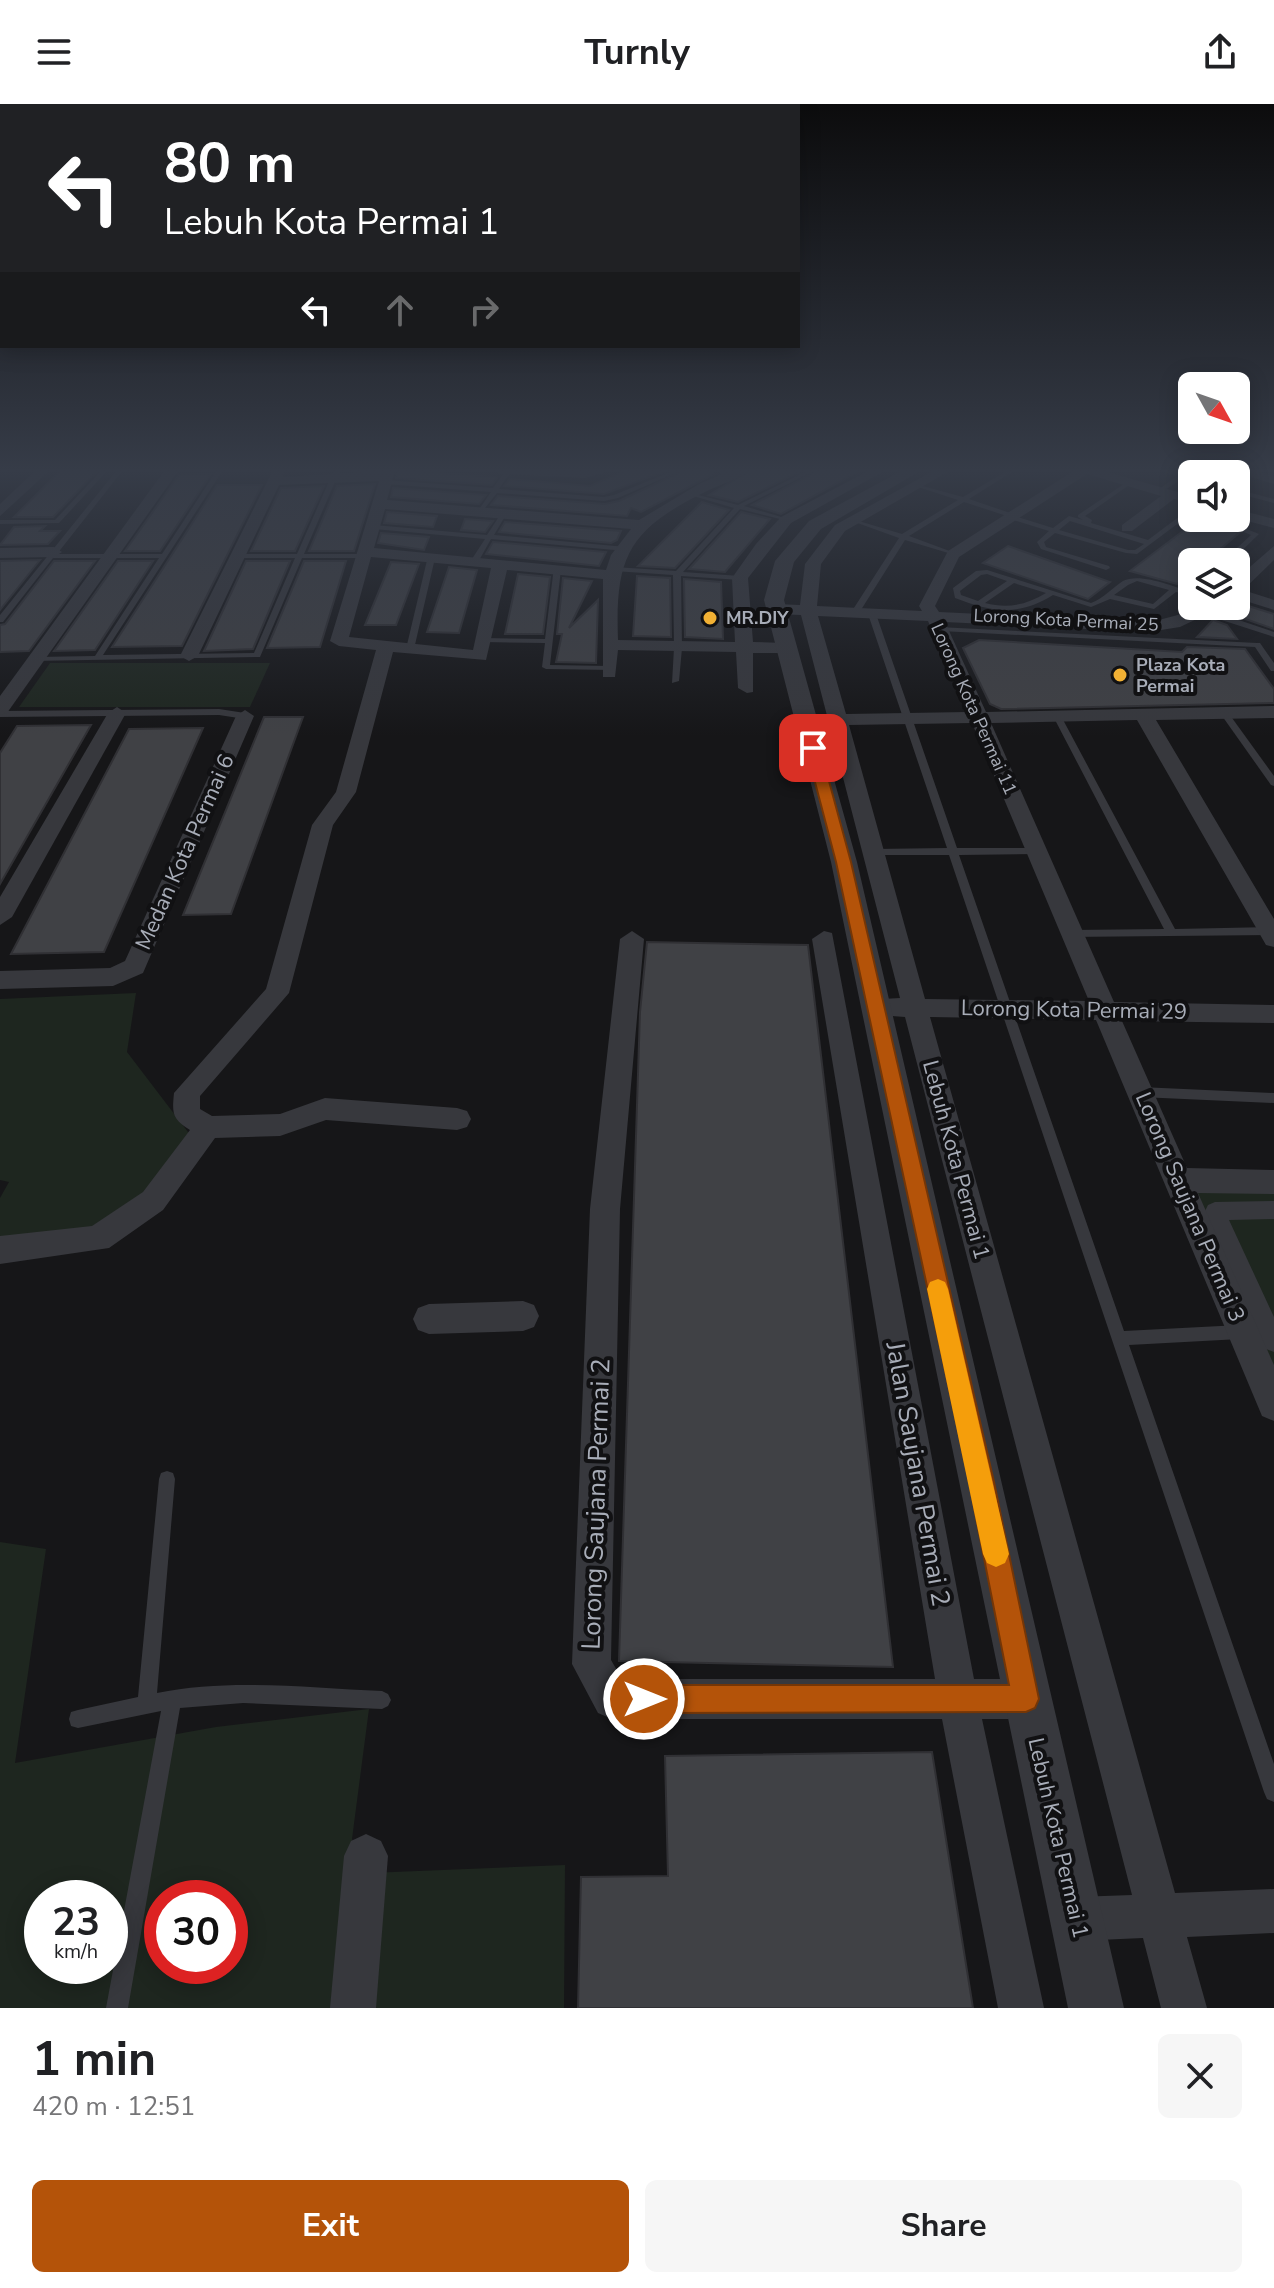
<!DOCTYPE html>
<meta charset="utf-8">
<style>
body{margin:0;font-family:"Nunito Sans",sans-serif;background:#f6f6f6;color:#202124;height:100vh;display:flex;flex-direction:column;font-size:30px;white-space:nowrap}
*{box-sizing:border-box;margin:0}
p{font-size:26px;color:#757577}
.icon{flex:none;width:44px;height:44px;fill:none;stroke:currentColor;stroke-width:2;stroke-linecap:round;stroke-linejoin:round}
.map{position:relative;height:1904px;overflow:hidden}
.drawer{display:flex;flex-direction:column;background:#fff;flex:1}
.drawer>*{flex:none}
.banner{position:absolute;left:0px;top:0px;width:800px;height:244px;box-shadow:0 4px 20px #0003;background:#202124;color:#fff;overflow:hidden}
.needle{width:52px;rotate:130deg}
.controls{position:absolute;left:1178px;top:268px;display:grid;gap:16px}
.controls a{display:grid;place-items:center;width:72px;height:72px;border-radius:12px;background:#fff;box-shadow:0 4px 20px #0003;font-size:40px}
.speed{position:absolute;left:24px;top:1776px;display:flex;gap:16px;font-size:40px;font-weight:700;text-align:center}
.speed>*{display:grid;place-content:center;width:104px;height:104px;border-radius:50%;background:#fff;box-shadow:0 4px 20px #0003;line-height:1}
.speed small{font-size:20px;font-weight:400}
.speed .limit{border:12px solid #d22;background:#fff;color:#111}
.pin{position:absolute;display:grid;place-items:center;width:68px;height:68px;color:#fff;margin:-34px;border-radius:16px;box-shadow:0 4px 12px #0006}
.me{position:absolute;width:88px;margin:-44px;rotate:90deg;stroke-linejoin:round;filter:drop-shadow(0 0 6px #0008)}
.turn{display:flex;align-items:center;gap:28px;height:168px;padding:0 32px;font-size:36px}
.turn .icon{width:104px;height:104px;stroke-width:2.5}
.turn b{display:block;font-size:56px;line-height:68px}
.lanes{display:flex;align-items:center;height:76px;padding:0 32px;background:#0003;justify-content:center;gap:40px;direction:ltr}
.lanes .off{opacity:.35}
.round{display:grid;place-items:center;flex:none;width:84px;height:84px;border-radius:12px;background:#f6f6f6}
.headline{display:flex;align-items:center;justify-content:space-between;height:136px;padding:0 32px}
h1{font-size:48px;font-weight:700;line-height:60px}
.cta{display:flex;gap:16px;margin-top:auto;padding:16px 32px}
.cta a{flex:1;height:92px;border-radius:12px;background:#b45309;color:#fff;font-size:32px;font-weight:700;line-height:92px;text-align:center}
.cta a+a{background:#f6f6f6;color:#202124}
header{display:flex;justify-content:space-between;align-items:center;height:104px;padding:0 32px;background:#fff;font-size:36px;font-weight:700}
.map>svg:first-child{display:block}
.green{fill:#1e261f;fill-rule:evenodd}
.building{fill:#404145;stroke:#303034;stroke-width:2}
.lines{fill:none;stroke-linecap:round;stroke-linejoin:round}
.service{fill:#37383d;fill-rule:evenodd}
.pedestrian{fill:#37383d;fill-rule:evenodd}
.minor{fill:#37383d;fill-rule:evenodd}
.tertiary{fill:#37383d;fill-rule:evenodd}
.route{fill:#b45309;stroke:#753606;stroke-width:2}
.slow{fill:#f59e0b}
.poi-dot{fill:#f2b134;stroke:#111113;stroke-width:3}
.labels{text-anchor:middle;dominant-baseline:central;stroke-width:8;stroke-linejoin:round;paint-order:stroke}
.far-poi-label{font-size:18px;font-weight:bold;fill:#a8adb8;stroke:#111113;text-anchor:start}
.far-street-label{font-size:18px;fill:#a8adb8;stroke:#111113}
.street-label{font-size:22px;fill:#a8adb8;stroke:#111113}
.near-street-label{font-size:26px;fill:#a8adb8;stroke:#111113}
</style>
<header><svg class="icon" aria-label="menu" viewBox="0 0 24 24"><path d="M4 6h16M4 12h16M4 18h16"/></svg>Turnly<svg class="icon" aria-label="share" viewBox="0 0 24 24"><path d="M12 15V3M7 8l5-5 5 5M5 13v7h14v-7"/></svg></header>
<div class="map">
<svg width="1274" height="1904" viewBox="0 0 1274 1904">
<rect width="100%" height="100%" fill="#161618"/>
<!-- green -->
<g class="green">
<path d="M50,559H270L250,603H19Z"/>
<path d="M136,889L127,948L191,1032L145,1093L101,1125L0,1134V1094L9,1078L0,1076V895Z"/>
<path d="M1274,1076V1262L1192,1079Z"/>
<path d="M0,1438L46,1445L15,1659L216,1623L369,1605L352,1735L369,1769L565,1761L564,1904H0ZM42,1794H110V1862H42ZM162,1794H230V1862H162Z"/>
</g>
<!-- building -->
<g class="building">
<path d="M61,366H98L53,413H14Z"/>
<path d="M398,366L496,373L497,374L492,381L396,374Z"/>
<path d="M627,366H668L604,390L504,382L510,375L590,382Z"/>
<path d="M685,366H709L714,370L641,408L631,404L627,412L491,401L498,392L605,400L619,397Z"/>
<path d="M751,366H803L738,398L709,391Z"/>
<path d="M819,366H861L781,410L752,401Z"/>
<path d="M211,370L160,447H125L179,371Z"/>
<path d="M375,380L354,447H309L337,382Z"/>
<path d="M217,381H262L182,542L112,543Z"/>
<path d="M324,382L295,447H251L281,384Z"/>
<path d="M393,384L486,391L479,400L391,393Z"/>
<path d="M702,398L729,406L675,464L638,462Z"/>
<path d="M387,408L437,412L433,423L384,419Z"/>
<path d="M741,408L770,415L725,468L689,465Z"/>
<path d="M465,415L493,417L485,428L461,426Z"/>
<path d="M1199,415L1239,429L1205,458H1192V468L1177,480L1130,467Z"/>
<path d="M505,418L621,427L617,436L611,439L499,428Z"/>
<path d="M45,422L40,427H60L48,440L0,441L14,423Z"/>
<path d="M381,429L429,433L424,446L378,439Z"/>
<path d="M493,438L606,448L599,462L486,450Z"/>
<path d="M1008,442L1110,478L1088,495L983,459Z"/>
<path d="M40,456L0,506V457Z"/>
<path d="M54,457H95L29,547L0,548V521L5,520Z"/>
<path d="M118,457H153L95,546L54,547Z"/>
<path d="M246,457H290L253,545L204,547Z"/>
<path d="M304,457H346L320,543L267,544Z"/>
<path d="M391,458L419,460L396,521H365Z"/>
<path d="M449,463L477,466L459,529L427,528Z"/>
<path d="M518,470L550,473L543,530H505Z"/>
<path d="M637,472L670,474L671,533L633,532Z"/>
<path d="M563,474L592,477L569,524L598,496L596,559L556,558L562,530H557Z"/>
<path d="M684,475L721,478L723,535L685,533Z"/>
<path d="M1242,500L1274,510V525L1231,510Z"/>
<path d="M1213,516L1227,521L1237,535L1197,533Z"/>
<path d="M979,536L1182,548L1187,543L1245,545L1274,585V599L1001,605L990,600L963,544Z"/>
<path d="M264,613H303L231,810L183,811Z"/>
<path d="M91,621L0,780V649L17,622Z"/>
<path d="M203,624L104,848L11,850L129,625Z"/>
<path d="M647,838L808,841L893,1563L619,1557L640,908Z"/>
<path d="M932,1648L973,1904H578L581,1773L668,1772L665,1652Z"/>
</g>
<g class="lines">
<!-- service -->
<g class="service">
<path d="M102,366H108L59,419L0,420V416H55Z"/>
<path d="M117,366H123L57,450H162L217,366H223L103,551L254,549L295,454H237L233,452L237,450H297L334,366H340L304,450H366L370,452L366,454H302L260,553L32,557V553H35L95,552L159,454H53L3,518H0V511Z"/>
<path d="M506,366H512L499,385L604,393L614,391L675,366H682L618,394L604,397L497,389L481,409L478,407L491,388L385,380L382,378L385,376L493,384Z"/>
<path d="M712,366H720L733,371L730,373Z"/>
<path d="M809,366H816L744,402L788,415V417L740,405L683,468L740,472L744,474L740,476L681,472L682,544L679,577L672,579L674,544L673,471L614,467L610,465L614,463L676,467L734,404L690,391V389L738,401Z"/>
<path d="M1008,366H1015L969,395L1013,410L1014,412L1053,424L1069,412L1083,416L1078,413V411L1130,376L1132,377V379L1085,412L1092,416L1091,419L1148,436L1184,409L1192,408V412H1188L1137,450L1126,449L1055,429L1044,438L1046,443L1109,462L1110,464L1106,466L1041,445L1037,438L1049,427L1007,414V412L964,398L909,432L955,449V451L905,436L859,509H853L852,507L899,434L852,417V415L902,430L958,396L915,382V380L963,393ZM1070,417L1144,440L1135,446H1128L1059,426Z"/>
<path d="M1157,366H1166L1180,369L1186,366H1192L1187,371L1192,372V376L1183,374L1162,388H1158V386L1177,372Z"/>
<path d="M1236,385L1274,395V399L1236,389Z"/>
<path d="M504,407L507,409L494,431L626,443L630,445L626,447L491,435L477,460H474L470,458L485,435L374,425L371,423L374,421L487,431L502,408Z"/>
<path d="M1210,414H1219L1259,430L1230,458H1222L1251,431Z"/>
<path d="M428,452L435,454L414,545L410,547L406,545Z"/>
<path d="M554,463L561,465L550,561L610,562H613V566L546,565L542,563L545,539L484,538L480,536L484,534L545,535Z"/>
<path d="M987,466L1091,499C1104,494 1112,484 1123,477C1140,468 1174,483 1192,488V492L1176,488L1154,505L1110,495L1091,503L1053,491C1017,513 992,508 955,494L953,484L976,467ZM987,470L1007,477L978,497L961,491L960,487L981,471ZM1137,477L1169,486L1153,500L1114,491L1128,481ZM1014,479L1046,489C1026,501 1008,505 985,499Z"/>
<path d="M868,505L875,507L957,744H1036L1041,747L1036,750L959,751L1124,1227L1240,1221L1245,1223L1247,1228L1245,1233L1240,1235L1129,1241L1274,1660V1698L1267,1695L1264,1688L949,751H874L869,748L874,745L947,744L867,507Z"/>
<path d="M1203,506H1209L1274,528V533L1203,510Z"/>
<path d="M938,523L1257,539H1260L1274,559V567H1271L1255,543L941,527L937,525Z"/>
<path d="M219,605L245,609L249,612L245,615L219,611L0,613V607Z"/>
<path d="M1224,606L1227,607L1274,672V682L1271,681L1220,609Z"/>
<path d="M1057,609L1061,612L1175,825L1274,823V831L1067,833L1066,830L1067,827L1071,826L1164,825L1053,612Z"/>
<path d="M1140,983L1274,989V999L1140,993L1136,991L1134,988L1136,985Z"/>
<path d="M167,1367L173,1369L175,1375L157,1589C230,1574 308,1584 382,1587L388,1590L391,1596L388,1602L382,1605L243,1599L180,1604L128,1904H106L161,1607L78,1624L71,1622L69,1615L71,1608L78,1606L138,1593L159,1375L161,1369Z"/>
</g>
<!-- pedestrian -->
<path class="pedestrian" d="M1274,1097V1115L1229,1116L1274,1213V1248L1266,1245L1205,1107L1208,1101L1215,1098Z"/>
<!-- minor -->
<g class="minor">
<path d="M36,366H50L0,412V400Z"/>
<path d="M165,366H179L7,609L0,611V592Z"/>
<path d="M273,366H285L283,373L395,366L387,396L639,416L699,380L732,366H748C739,376 718,381 705,388C628,426 615,453 618,536L735,538L732,474L756,440L781,413L870,366H886L791,419L748,474L753,538L785,539L794,544L785,549H753V588L747,589L738,584L736,548L618,546L615,573H603V475L507,466L486,556L393,548L356,688L333,721L289,889L200,992V1005L212,1012L280,1010L325,994L457,1004L467,1007L471,1015L467,1023L457,1026L326,1016L280,1032L215,1034L163,1106L109,1144L0,1160V1132L92,1122L143,1088L190,1026C172,1015 172,1009 174,989L266,885L312,721L336,688L376,546L339,542L330,537L379,377L279,381L198,552L189,557L180,552ZM385,405L631,425L611,451L606,466L374,444ZM371,453L491,464L473,546L349,533Z"/>
<path d="M494,366H613L585,374L501,370Z"/>
<path d="M935,366H951L845,427L821,460L817,502L922,507L919,502L948,447L1075,366H1100L1192,392V400L1174,395L1132,427H1122V421L1161,392L1087,370L959,453L935,502L939,508L1148,518C1175,514 1197,502 1224,502L1180,523L1148,528L945,518L986,608L1274,602V614L1156,616L1274,815V843L1266,841L1137,616L991,619L1114,898L1274,901V919L1122,917L1187,1064L1274,1066V1090L1198,1089L1274,1261V1317L1262,1312L1096,916L930,913L1175,1789L1274,1785V1829L1187,1833L1207,1904H1161L1143,1834L1076,1837L1060,1831L1054,1815L1060,1799L1076,1793L1132,1791L905,913L865,910L862,903L865,896L900,894L801,511L775,510L767,505L775,500L800,501L805,460L835,421ZM818,512L928,517L967,608L846,610ZM972,619L1089,897L925,895L849,621Z"/>
<path d="M1229,366H1250L1274,372V380Z"/>
<path d="M1236,405L1274,415V424L1236,414Z"/>
<path d="M1274,442V456L1243,486L1274,496V506L1236,494V475Z"/>
<path d="M0,444L54,443L62,448L54,453L0,454Z"/>
<path d="M117,603L126,609L12,813L0,821V793L108,609Z"/>
<path d="M245,606L254,612L143,869L113,882L0,885V867L110,864L125,857L236,612Z"/>
<path d="M632,827L644,835L620,1105L611,1556L622,1575H935L812,835L824,827L832,829L974,1575H1026L1040,1581L1046,1595L1040,1609L1026,1615H982L1044,1904H998L942,1615H612L598,1609L572,1560L590,1105L620,835Z"/>
<path d="M523,1197L534,1201L539,1212L534,1223L523,1227L429,1230L418,1226L413,1215L418,1204L429,1200Z"/>
<path d="M366,1730L381,1737L388,1752L376,1904H330L344,1752L351,1737Z"/>
</g>
<!-- tertiary -->
<path class="tertiary" d="M903,366H922L821,425L794,458L784,496L857,758L1124,1904H1068L831,758L764,496L775,457L809,417Z"/>
</g>
<!-- sky -->
<linearGradient id="sky" x2="0" y2="1"><stop stop-color="#0c0c0d"/><stop offset="0.58" stop-color="#363c48"/><stop offset="1" stop-color="#363c48" stop-opacity="0"/></linearGradient>
<rect width="1274" height="632" fill="url(#sky)"/>
<!-- route -->
<path class="route" d="M813,640L820,644L851,758L994,1378L1039,1595L1035,1604L1026,1608L644,1609L634,1605L630,1595L634,1586L644,1581H1009L969,1378L836,758L806,644Z"/>
<!-- slow -->
<path class="slow" d="M938,1175L945,1178L948,1185L1009,1450L1005,1459L996,1463L987,1459L983,1450L927,1185L930,1178Z"/>
<!-- markers -->
<g class="poi-dot">
<circle cx="710" cy="514" r="8"/>
<circle cx="1120" cy="571" r="8"/>
</g>
<g class="labels">
<!-- far-poi labels -->
<g class="far-poi-label">
<text x="726" y="514">MR.DIY</text>
<text x="1136" y="561">Plaza Kota<tspan x="1136" dy="21">Permai</tspan></text>
</g>
<!-- far-street labels -->
<g class="far-street-label">
<text transform="translate(1066 516) rotate(3)">Lorong Kota Permai 25</text>
<text transform="translate(974 605) rotate(66)">Lorong Kota Permai 11</text>
</g>
<!-- street labels -->
<g class="street-label">
<text transform="translate(185 748) rotate(-66)">Medan Kota Permai 6</text>
<text transform="translate(1074 906) rotate(1)">Lorong Kota Permai 29</text>
<text transform="translate(956 1056) rotate(75)">Lebuh Kota Permai 1</text>
<text transform="translate(1190 1103) rotate(67)">Lorong Saujana Permai 3</text>
<text transform="translate(1058 1734) rotate(77)">Lebuh Kota Permai 1</text>
</g>
<!-- near-street labels -->
<g class="near-street-label">
<text transform="translate(918 1370) rotate(80)">Jalan Saujana Permai 2</text>
<text transform="translate(596 1400) rotate(-88)">Lorong Saujana Permai 2</text>
</g>
</g>
</svg>
<div class="controls">
<a><svg class="needle" viewBox="-14 -14 28 28"><path d="M0-13l5 13h-10z" fill="#e53935"/><path d="M0 13l5-13h-10z" fill="#757577"/></svg></a>
<a><svg class="icon" aria-label="sound" viewBox="0 0 24 24"><path d="M4 9h4l5-4v14l-5-4H4zM17 9q2 3 0 6"/></svg></a>
<a><svg class="icon" aria-label="layers" viewBox="0 0 24 24"><path d="M12 4l9 5-9 5-9-5zM3 14l9 5 9-5"/></svg></a>
</div>
<div class="speed"><div>23<small>km/h</small></div><div class="limit">30</div></div>
<div class="pin" style="left:813px;top:644px;background:#d93025"><svg class="icon" aria-label="arrive" viewBox="0 0 24 24"><path d="M6 21V4h12l-3 4 3 4H6"/></svg></div>
<svg class="me" style="left:644px;top:1595px" viewBox="-20 -20 40 40"><circle r="17" fill="#b45309" stroke="#fff" stroke-width="3"/><path d="M0-11L8 9 0 5-8 9z" fill="#fff"/></svg>
<div class="banner">
<div class="turn"><svg class="icon" aria-label="left" viewBox="0 0 24 24"><path d="M17 20v-9H6M10 6l-5 5 5 5"/></svg><div><b>80 m</b>Lebuh Kota Permai 1</div></div>
<div class="lanes"><svg class="icon" aria-label="left" viewBox="0 0 24 24"><path d="M17 20v-9H6M10 6l-5 5 5 5"/></svg><svg class="icon off" aria-label="ahead" viewBox="0 0 24 24"><path d="M12 20V5M6 11l6-6 6 6"/></svg><svg class="icon off" aria-label="right" viewBox="0 0 24 24"><path d="M7 20v-9h11M14 6l5 5-5 5"/></svg></div>
</div>
</div>
<section class="drawer">
<div class="headline"><div><h1>1 min</h1><p>420 m · 12:51</p></div><a class="round"><svg class="icon" aria-label="close" viewBox="0 0 24 24"><path d="M6 6l12 12M18 6L6 18"/></svg></a></div>
<div class="cta"><a>Exit</a><a>Share</a></div>
</section>
